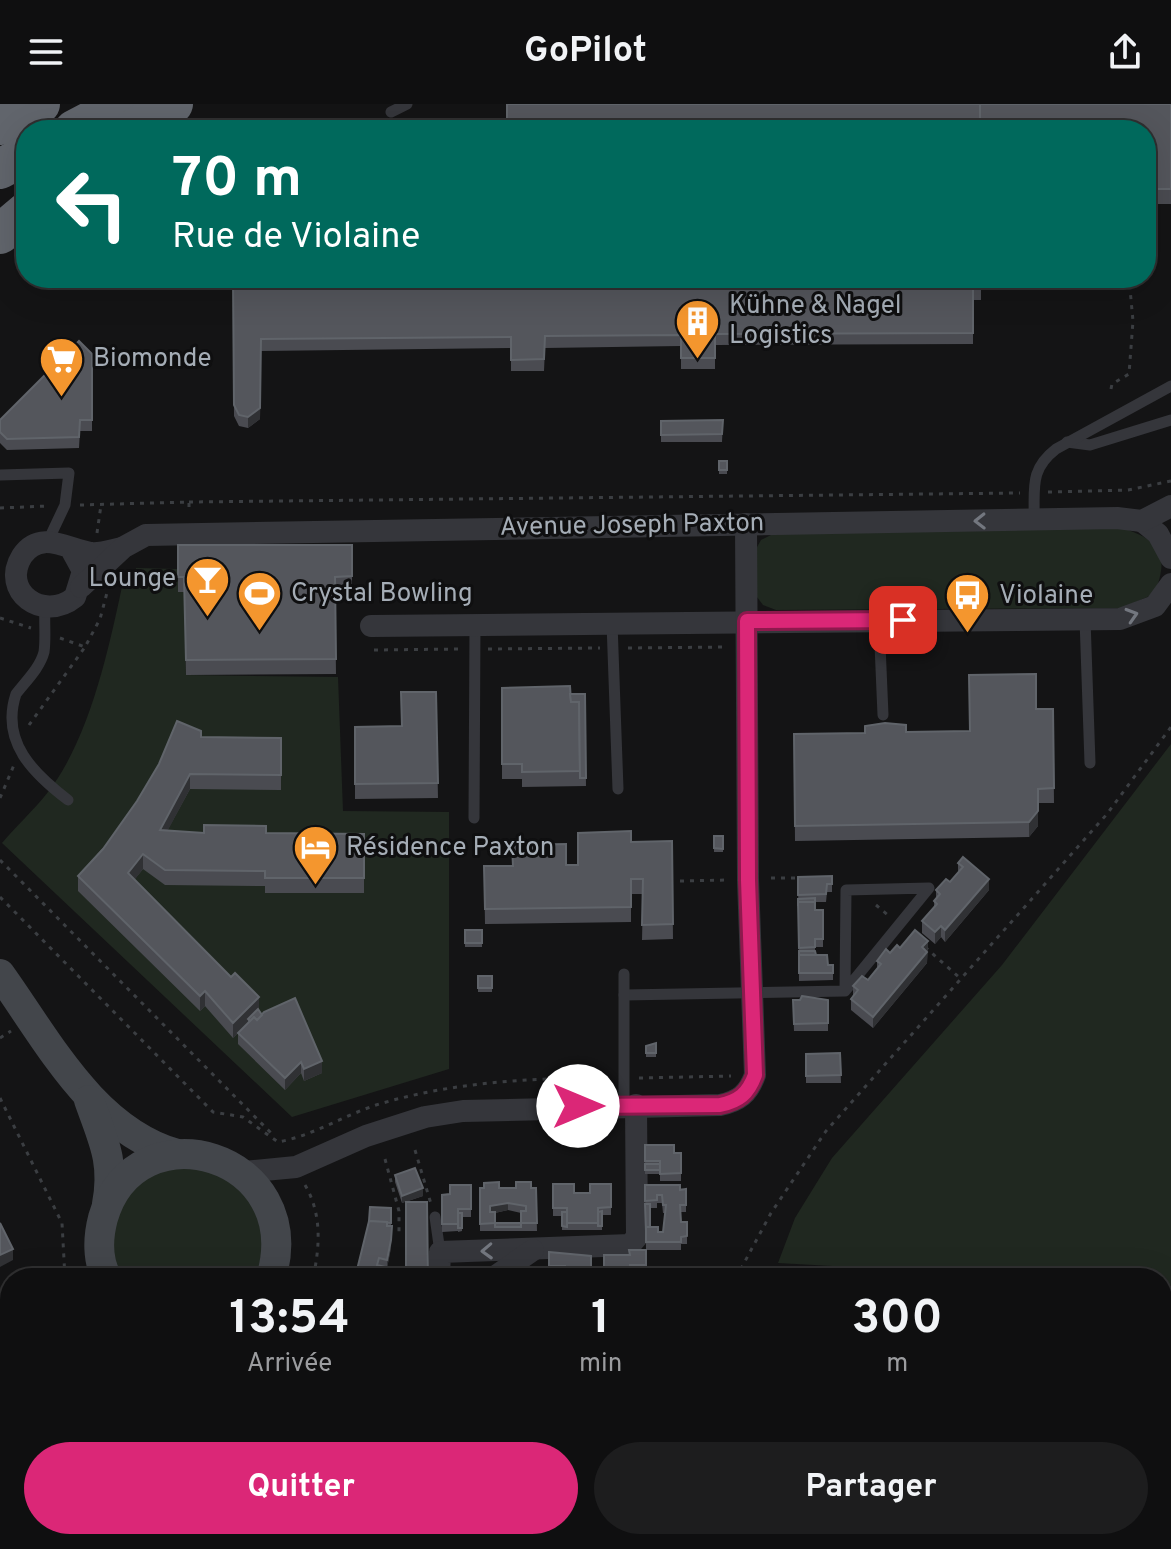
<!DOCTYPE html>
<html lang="fr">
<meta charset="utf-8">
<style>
body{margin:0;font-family:Overpass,sans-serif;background:#1d1d1e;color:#f1f3f6;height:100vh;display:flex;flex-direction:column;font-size:30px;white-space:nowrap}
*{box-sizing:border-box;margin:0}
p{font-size:26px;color:#9b9c9f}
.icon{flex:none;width:44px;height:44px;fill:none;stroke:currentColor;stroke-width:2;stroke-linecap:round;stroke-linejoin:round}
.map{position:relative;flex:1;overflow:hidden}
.details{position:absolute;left:0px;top:1164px;width:1172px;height:282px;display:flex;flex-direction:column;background:#0f0f10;border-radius:32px 32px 0 0;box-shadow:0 8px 32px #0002,0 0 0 2px #2f2f30}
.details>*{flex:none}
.guide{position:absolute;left:16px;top:16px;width:1140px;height:168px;border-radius:32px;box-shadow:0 8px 32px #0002,0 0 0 2px #2f2f30;background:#00695c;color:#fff;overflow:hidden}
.pin{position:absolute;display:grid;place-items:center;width:68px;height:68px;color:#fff;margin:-34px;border-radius:16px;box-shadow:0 4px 12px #0006}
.me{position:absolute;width:88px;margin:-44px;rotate:90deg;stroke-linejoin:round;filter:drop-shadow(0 0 6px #0008)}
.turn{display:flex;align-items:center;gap:28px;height:168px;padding:0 24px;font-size:36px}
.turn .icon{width:104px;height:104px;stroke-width:2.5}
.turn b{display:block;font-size:56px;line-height:68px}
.eta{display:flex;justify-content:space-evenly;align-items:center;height:136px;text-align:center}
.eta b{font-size:48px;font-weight:700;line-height:56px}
.primary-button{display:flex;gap:16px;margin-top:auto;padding:16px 24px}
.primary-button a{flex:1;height:92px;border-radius:48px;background:#db2777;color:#fff;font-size:32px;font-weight:700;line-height:92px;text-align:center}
.primary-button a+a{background:#1d1d1e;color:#f1f3f6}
header{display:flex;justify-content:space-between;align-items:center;height:104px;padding:0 24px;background:#0f0f10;font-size:36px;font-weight:700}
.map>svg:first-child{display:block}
.green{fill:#202820}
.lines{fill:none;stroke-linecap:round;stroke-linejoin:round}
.path{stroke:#3b3e42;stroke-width:3;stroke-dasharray:4 6;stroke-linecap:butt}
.lane{stroke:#35363b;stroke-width:11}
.street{stroke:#35363b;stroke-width:22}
.secondary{stroke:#43464b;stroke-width:30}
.highway{stroke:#61656c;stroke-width:40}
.wall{fill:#4a4b51;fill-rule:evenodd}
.shaded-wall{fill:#303134}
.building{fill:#54565c;stroke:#60646a;stroke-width:2}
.oneway{stroke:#73777f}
.route-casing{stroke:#8e194d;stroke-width:20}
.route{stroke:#db2777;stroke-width:14}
.labels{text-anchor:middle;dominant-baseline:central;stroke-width:6;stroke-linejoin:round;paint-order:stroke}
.poi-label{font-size:26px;fill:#a5adb6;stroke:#0f0f10;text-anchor:start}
.street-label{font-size:26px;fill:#a5adb6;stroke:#0f0f10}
</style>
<header><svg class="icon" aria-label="menu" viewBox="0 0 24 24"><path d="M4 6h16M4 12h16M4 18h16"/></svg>GoPilot<svg class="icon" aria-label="share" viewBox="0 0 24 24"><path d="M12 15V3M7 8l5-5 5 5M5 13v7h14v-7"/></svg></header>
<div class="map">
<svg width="1171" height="1445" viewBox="0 0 1171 1445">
<rect width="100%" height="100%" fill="#141415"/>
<!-- green -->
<g class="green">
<path d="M1122,424C1161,436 1170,452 1154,490L1122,504L776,506L763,501L757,493L756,445L761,436L773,430Z"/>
<path d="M136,464L178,465V487L184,488L186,571L338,573L343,707L449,708V965L292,1013L2,739C16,722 34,706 48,688C90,634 109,544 123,478L135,477Z"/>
<path d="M1171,640V1181L1162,1180V1174H1048L778,1159L795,1114L832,1054L1002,861Z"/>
<path d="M191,1059L240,1078L266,1124L257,1174H122C103,1146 112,1094 142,1075C156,1067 176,1064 191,1059Z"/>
</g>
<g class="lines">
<!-- path -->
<g class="path">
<path d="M1111,285L1112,280L1129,270L1133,217L1129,174"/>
<path d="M1048,388L1128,386L1171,377"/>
<path d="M189,398L1020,389"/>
<path d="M80,401L189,398V409"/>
<path d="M0,404L48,402"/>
<path d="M97,429L101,401"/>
<path d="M0,514L31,524"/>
<path d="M60,534L85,543L100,515L108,485"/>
<path d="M628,544L728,543"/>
<path d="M488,545L600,544"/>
<path d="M374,546L460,545"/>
<path d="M29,621L85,543"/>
<path d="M0,694L14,661"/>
<path d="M0,756L273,1031"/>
<path d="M771,774H799"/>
<path d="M680,777L728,776"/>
<path d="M0,793L213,1008L243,1013L278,1038C312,1032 343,1012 376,1001C452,978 529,974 608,974"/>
<path d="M876,801L889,812"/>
<path d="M925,843L961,875"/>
<path d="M0,934L11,927"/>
<path d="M639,974L731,972"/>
<path d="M0,994L62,1119L65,1174"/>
<path d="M415,1046L431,1100"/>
<path d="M385,1055L399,1107V1128"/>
<path d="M305,1081C322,1110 320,1142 313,1174"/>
<path d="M736,1174L771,1109L826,1027L1107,710L1171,623"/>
<path d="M0,1211L10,1207"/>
<path d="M1057,1436L1059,1445"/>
</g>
<!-- lane -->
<g class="lane">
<path d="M391,8L407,0"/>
<path d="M1067,338L1090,341L1171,316"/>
<path d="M0,371L69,369L65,401L48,437"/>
<path d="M1034,416C1035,384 1029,366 1056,345L1171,282"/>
<path d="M45,504C44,518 46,535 44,548C40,564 25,578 16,590C0,638 34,670 68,696"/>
<path d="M1085,515L1090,659"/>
<path d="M879,517L883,611"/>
<path d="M612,519L618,685"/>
<path d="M474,714L475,520"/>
<path d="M624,891L845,887L929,784L846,786L845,887"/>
<path d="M624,1001V870"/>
<path d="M435,1113L440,1148"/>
</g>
<!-- street -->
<g class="street">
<path d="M1142,417L1158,430L1171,454"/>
<path d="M71,445L83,467L75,493C43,519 0,487 22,452C40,425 67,445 91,449C101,450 112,446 122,444"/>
<path d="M81,483L124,443L146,431L1117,414L1142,417L1171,402"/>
<path d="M371,522L1120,515L1155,502L1171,480"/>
<path d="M244,1068L296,1063L366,1032L425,1013L463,1007L720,1001C739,997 748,990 755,971L748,776L746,420"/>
<path d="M439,1174L440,1148L630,1141L637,1133L636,1001"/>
<path d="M493,1174L533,1146"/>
<path d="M0,1239L10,1235"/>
<path d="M254,1436L261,1445"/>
<path d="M44,1445L45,1436"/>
<path d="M604,1445L608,1436"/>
</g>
<!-- secondary -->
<g class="secondary">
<path d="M0,870C48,937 93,1026 177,1050"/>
<path d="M89,996C103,1036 115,1057 107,1100"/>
<path d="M107,1174C97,1156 98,1133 103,1114C136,1000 308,1050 271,1174"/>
<path d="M409,1436L415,1445"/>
</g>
<!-- highway -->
<g class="highway">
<path d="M0,21L40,0"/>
<path d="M74,26L123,0"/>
<path d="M132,26L173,0"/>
<path d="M0,65L26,51"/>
<path d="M0,130L26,108"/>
</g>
</g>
<!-- wall -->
<g class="wall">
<path d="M1171,0V100H1146V26Z"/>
<path d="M233,174H981V196H973V240L715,241V265H681V242L545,244L544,267H511V244L261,247L260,315L248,324L239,322L234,312Z"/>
<path d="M92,250V327H80L79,344L7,346L0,339V316Z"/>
<path d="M723,316L722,338H661V317Z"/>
<rect x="719" y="357" width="8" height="13"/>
<path d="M178,441H352V487H335L336,570L186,571L184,488H178Z"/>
<path d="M502,584L570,590H585L586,682L522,683V675H502Z"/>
<path d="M436,588L438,694L355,695V623L401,622Z"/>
<path d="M1036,605H1053L1054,699H1038V722L1029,733L795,737L794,630L970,627Z"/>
<path d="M201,633L281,634V686L190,685L167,727L204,729L364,730V789H265V782L165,781L143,765L134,776L259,907L262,911L322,969L304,977L301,969L285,986L238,940V929L248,919L233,934L205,902L200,907L78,787V772Z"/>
<rect x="714" y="732" width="9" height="16"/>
<path d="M672,737L673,835L642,836L643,790H631V818L485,820L484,762L578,761L631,738Z"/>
<path d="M958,759L989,786L945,838L941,833L935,840L922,829V817L934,804V797L936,795V786L950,778L958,769Z"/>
<path d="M832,772V788H827L826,798H815V806L823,835V843H815V847L816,851L828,861H833V876L799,877L798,773Z"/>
<rect x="465" y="826" width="17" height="17"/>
<path d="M928,837L927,859L873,924L851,906V895L853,891V882L868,876L877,865V857L900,844Z"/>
<rect x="478" y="872" width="14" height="16"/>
<path d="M793,896H828V927H794Z"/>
<path d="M656,939V953H646V942Z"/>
<path d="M840,949L841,979H806V950Z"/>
<path d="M645,1041L674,1049H681V1077H660V1070H645Z"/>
<path d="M395,1071L423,1092L402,1099L395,1078Z"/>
<path d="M553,1080L574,1089H590L611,1080V1111H602V1126H598V1125V1126H562V1112H553Z"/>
<path d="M471,1081V1113H462V1127L458,1128V1126V1127L442,1128V1091L450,1090Z"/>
<path d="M645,1081L686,1085V1108H681V1118H687V1140H681V1146H646ZM657,1099H662L663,1109H665L663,1128H658L650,1123V1104H657Z"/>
<path d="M480,1084H536L537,1127H480ZM508,1106L521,1109V1119H495V1109Z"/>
<path d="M391,1104V1144L387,1164L385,1163L384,1174H355Z"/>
<path d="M646,1146V1169H630V1174H604V1151L629,1150Z"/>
<path d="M549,1148L591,1152V1174H565V1170H549Z"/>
<path d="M4,1307H10V1340H2Z"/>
<path d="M10,1341V1378L0,1377V1349H4Z"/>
<path d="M220,1436H241L225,1443Z"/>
<path d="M296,1436H344L351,1445H298L296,1441Z"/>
<path d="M448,1436H483L489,1445H451L448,1439Z"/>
</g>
<!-- shaded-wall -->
<g class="shaded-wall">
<path d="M261,235L260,315L248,324V313Z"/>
<path d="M190,670V685L160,741V726Z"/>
<path d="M1038,707V722L1029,733V718Z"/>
<path d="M143,750V765L128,784V769Z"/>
<path d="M989,775V786L945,838V826Z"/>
<path d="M941,822V833L935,840V828Z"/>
<path d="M928,837L927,859L873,924V913Z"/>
<path d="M205,887V902L200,907V892Z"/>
<path d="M259,893V908L248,915V919L233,934V919Z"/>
<path d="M322,957V969L304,977V965Z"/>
<path d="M301,958V969L285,986V974Z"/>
<path d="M423,1084V1092L402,1099V1092Z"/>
<path d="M508,1099V1106L490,1110V1102Z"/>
<path d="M392,1122L391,1144L387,1164V1156Z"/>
<path d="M13,1145V1156L0,1163V1151Z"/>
<path d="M321,1436H328L318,1442V1445H311V1443Z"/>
<path d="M556,1436H563L556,1441Z"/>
</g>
<!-- building -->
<g class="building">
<rect x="507" y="0" width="473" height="26"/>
<path d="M980,0H1171V85H1146V26H980Z"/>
<path d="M409,16L418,18L419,26H391Z"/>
<path d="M233,174H981V184H973V229L715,230V254H681V231L545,232L544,255L511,256V233L261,235L260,304L248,313L239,311L234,301Z"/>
<path d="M79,237L92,250V316H80L79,333L7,335L0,328V316Z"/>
<path d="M723,316L722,330L661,331V317Z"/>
<rect x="719" y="357" width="8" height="9"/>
<path d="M178,441H352V472L335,473L336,555L186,556L184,473H178Z"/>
<path d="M1036,570V605H1053L1054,684L1038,685V707L1029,718L795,722L794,630L865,629V622L885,619L906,621V628L970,627L969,571Z"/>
<path d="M570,582L571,598H579L580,667L522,668V660H502V584Z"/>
<path d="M401,588H436L438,679L355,680V623L402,622Z"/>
<path d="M570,590H585L586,674H580L579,598H571Z"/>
<path d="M177,617L201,627V633L281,634V671L190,670L160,726L204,729V721L266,722V729L364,730V774H265V767L165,766L143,750L128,769L231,873L235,869L259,893L233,919L205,887L200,892L78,772L103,745L137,697L159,660Z"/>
<path d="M631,727V738L672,737L673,820L642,821L643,775H631V803L485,805L484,762H513L512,741L566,740V761H578V729Z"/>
<path d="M714,732H723V745L714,744Z"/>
<path d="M963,753L989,775L945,826L941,822L935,828L922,817L937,800L934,797L940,790L936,786L946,775L950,778L963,763L958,759Z"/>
<path d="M832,772V780H827L826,790L798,791V773Z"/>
<path d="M815,794V798H798V802V795Z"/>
<path d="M798,798H815V806H823V835H815V843L799,844Z"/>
<rect x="465" y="826" width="17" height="13"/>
<path d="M915,826L928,837L922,843L927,848L873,913L851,895L858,886L853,882L862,872L868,876L881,860L877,857L886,845L890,849L897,841L900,844Z"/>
<path d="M799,847H815L816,851H799Z"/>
<path d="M799,851H827L828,861H833V869H799Z"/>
<rect x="478" y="872" width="14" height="12"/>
<path d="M802,892L828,896V919L794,920L793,896H800Z"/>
<path d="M295,894L322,957L304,965L301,958L285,974L238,929L254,913L257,916L264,908Z"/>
<path d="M258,905L262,911L257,916L254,913L250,917L248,915Z"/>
<path d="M656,939V949H646V942Z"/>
<path d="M840,949L841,971L806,972V950Z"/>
<path d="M645,1041H674V1049H681V1069L660,1070V1057H645Z"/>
<rect x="645" y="1060" width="15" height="6"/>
<path d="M415,1064L423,1084L402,1092L395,1071Z"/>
<path d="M499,1078V1084H516V1078H531V1084H536L537,1119H521V1107H526V1102L508,1099L490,1102V1108H495V1119L480,1120V1084H484V1079Z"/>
<path d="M553,1080H574V1089H590V1080H611V1103L598,1104V1119H567V1104H553Z"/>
<path d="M450,1081H471V1105H458V1120H442V1091L450,1090Z"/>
<path d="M645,1081H680V1086L686,1085V1101H680L681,1118H687V1132L681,1133V1138H646V1123H658V1128H663L666,1101H663L662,1091H657V1096L645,1097Z"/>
<path d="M406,1098H427L428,1174H406Z"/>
<path d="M645,1100H650V1123H646V1127Z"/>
<path d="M370,1103L391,1104V1119L369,1117Z"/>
<path d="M602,1107V1122H598V1108Z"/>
<path d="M562,1108H567V1123L562,1122Z"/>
<rect x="458" y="1109" width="4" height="15"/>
<path d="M369,1117L387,1118V1122H392L391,1136L387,1156L379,1154L377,1161L385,1163L383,1174H355Z"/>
<path d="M0,1119L13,1145L0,1151Z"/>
<rect x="495" y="1119" width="26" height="4"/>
<path d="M629,1146H646V1161H630V1170H604V1151H630Z"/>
<path d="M549,1148L591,1152V1170H565V1162H549Z"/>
<path d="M517,1166L522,1174H505V1173Z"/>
<path d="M965,1166L981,1168V1174L965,1173Z"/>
<path d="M4,1307H10V1333L2,1332Z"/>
<path d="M5,1341H10V1370H0V1349H4Z"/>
<path d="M0,1387L10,1388V1418L9,1424H10V1436H29L28,1445L0,1444Z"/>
<path d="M68,1436H91L90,1445H52V1441H67Z"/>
<path d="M225,1436H241L246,1445H223L229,1441Z"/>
<path d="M297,1436H321L311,1443L313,1445H302L303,1444Z"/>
<path d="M326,1436H331L320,1445L318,1442Z"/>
<path d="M331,1436H344L351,1445H323L321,1443Z"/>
<path d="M450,1436H483L489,1445H456Z"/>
<path d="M688,1436H722V1445H680V1441H688Z"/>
<path d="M846,1436L867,1438V1436H886L887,1437L886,1445H845Z"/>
<rect x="681" y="1437" width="7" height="4"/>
<path d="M943,1437L973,1439L972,1445H934V1441H942Z"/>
<path d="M53,1439L68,1440L67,1441H53Z"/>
<path d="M1000,1440L1033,1444V1445H1000Z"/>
<path d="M1114,1440L1136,1441L1135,1445H1114Z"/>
<path d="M896,1443L927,1445H896Z"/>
</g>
<!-- one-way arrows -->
<defs><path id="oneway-chevron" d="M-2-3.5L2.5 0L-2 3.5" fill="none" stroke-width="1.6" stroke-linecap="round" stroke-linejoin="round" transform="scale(2)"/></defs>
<g class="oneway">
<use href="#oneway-chevron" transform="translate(980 417) rotate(179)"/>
<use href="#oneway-chevron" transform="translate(1132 511) rotate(-17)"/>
<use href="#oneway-chevron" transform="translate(487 1147) rotate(178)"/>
</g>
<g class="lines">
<defs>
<path id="route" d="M578,1002L720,1001C739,997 748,990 755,971L748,776L747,517L903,516"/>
</defs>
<!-- route casing -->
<use href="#route" class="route-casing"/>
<!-- route -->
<use href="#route" class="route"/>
</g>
<!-- icons -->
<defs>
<symbol id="building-pin" viewBox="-11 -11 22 30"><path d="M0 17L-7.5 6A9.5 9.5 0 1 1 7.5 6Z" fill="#f4962e" stroke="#0f0f10"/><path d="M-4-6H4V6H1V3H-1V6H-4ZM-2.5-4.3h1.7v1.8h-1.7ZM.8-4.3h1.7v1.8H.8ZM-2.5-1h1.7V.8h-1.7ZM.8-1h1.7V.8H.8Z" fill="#fff"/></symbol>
<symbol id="supermarket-pin" viewBox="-11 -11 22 30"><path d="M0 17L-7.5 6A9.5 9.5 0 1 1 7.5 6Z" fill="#f4962e" stroke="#0f0f10"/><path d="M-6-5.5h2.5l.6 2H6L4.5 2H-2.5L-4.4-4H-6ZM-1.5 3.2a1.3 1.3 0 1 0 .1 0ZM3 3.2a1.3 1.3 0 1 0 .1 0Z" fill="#fff"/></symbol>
<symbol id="bar-pin" viewBox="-11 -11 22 30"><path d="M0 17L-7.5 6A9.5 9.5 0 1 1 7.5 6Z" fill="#f4962e" stroke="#0f0f10"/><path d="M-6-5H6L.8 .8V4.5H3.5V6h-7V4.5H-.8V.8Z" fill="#fff"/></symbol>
<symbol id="stadium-pin" viewBox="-11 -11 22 30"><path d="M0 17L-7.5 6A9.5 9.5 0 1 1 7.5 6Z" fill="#f4962e" stroke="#0f0f10"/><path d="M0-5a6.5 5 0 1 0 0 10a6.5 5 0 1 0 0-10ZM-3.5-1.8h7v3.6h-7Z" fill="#fff"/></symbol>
<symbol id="bus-pin" viewBox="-11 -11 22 30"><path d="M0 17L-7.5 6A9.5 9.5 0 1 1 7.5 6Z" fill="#f4962e" stroke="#0f0f10"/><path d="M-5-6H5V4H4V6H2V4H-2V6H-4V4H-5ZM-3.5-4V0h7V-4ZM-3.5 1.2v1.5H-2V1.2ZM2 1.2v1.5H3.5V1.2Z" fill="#fff"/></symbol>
<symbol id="hotel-pin" viewBox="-11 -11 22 30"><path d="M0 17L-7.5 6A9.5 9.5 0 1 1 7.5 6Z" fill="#f4962e" stroke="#0f0f10"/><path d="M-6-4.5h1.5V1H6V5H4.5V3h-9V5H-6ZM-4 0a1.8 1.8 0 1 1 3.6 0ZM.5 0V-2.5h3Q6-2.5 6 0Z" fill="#fff"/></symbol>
</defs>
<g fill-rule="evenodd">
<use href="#building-pin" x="672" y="192" width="51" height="69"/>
<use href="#supermarket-pin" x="36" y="230" width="51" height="69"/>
<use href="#bar-pin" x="182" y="450" width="51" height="69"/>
<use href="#stadium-pin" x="234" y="464" width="51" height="69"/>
<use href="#bus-pin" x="942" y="466" width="51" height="69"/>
<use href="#hotel-pin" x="290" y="718" width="51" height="69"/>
</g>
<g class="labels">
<!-- poi labels -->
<g class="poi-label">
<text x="729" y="202">Kühne &amp; Nagel<tspan x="729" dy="30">Logistics</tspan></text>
<text x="93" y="255">Biomonde</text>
<text x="176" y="475" text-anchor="end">Lounge</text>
<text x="291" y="490">Crystal Bowling</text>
<text x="999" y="492">Violaine</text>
<text x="346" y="744">Résidence Paxton</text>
</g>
<!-- street labels -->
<g class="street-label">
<text transform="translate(632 422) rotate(-1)">Avenue Joseph Paxton</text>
</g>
</g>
</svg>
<div class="pin" style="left:903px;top:516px;background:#d93025"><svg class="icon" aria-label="arrive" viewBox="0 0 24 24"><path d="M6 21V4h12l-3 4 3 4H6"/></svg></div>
<svg class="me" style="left:578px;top:1002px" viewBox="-20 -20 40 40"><circle r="19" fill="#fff"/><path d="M0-13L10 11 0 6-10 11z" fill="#db2777"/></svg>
<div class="guide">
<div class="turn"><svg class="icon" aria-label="left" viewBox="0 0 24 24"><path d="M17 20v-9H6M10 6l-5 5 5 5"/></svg><div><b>70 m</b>Rue de Violaine</div></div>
</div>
<section class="details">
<div class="eta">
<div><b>13:54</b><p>Arrivée</p></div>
<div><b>1</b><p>min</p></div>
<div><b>300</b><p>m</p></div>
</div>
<div class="primary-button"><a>Quitter</a><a>Partager</a></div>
</section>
</div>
